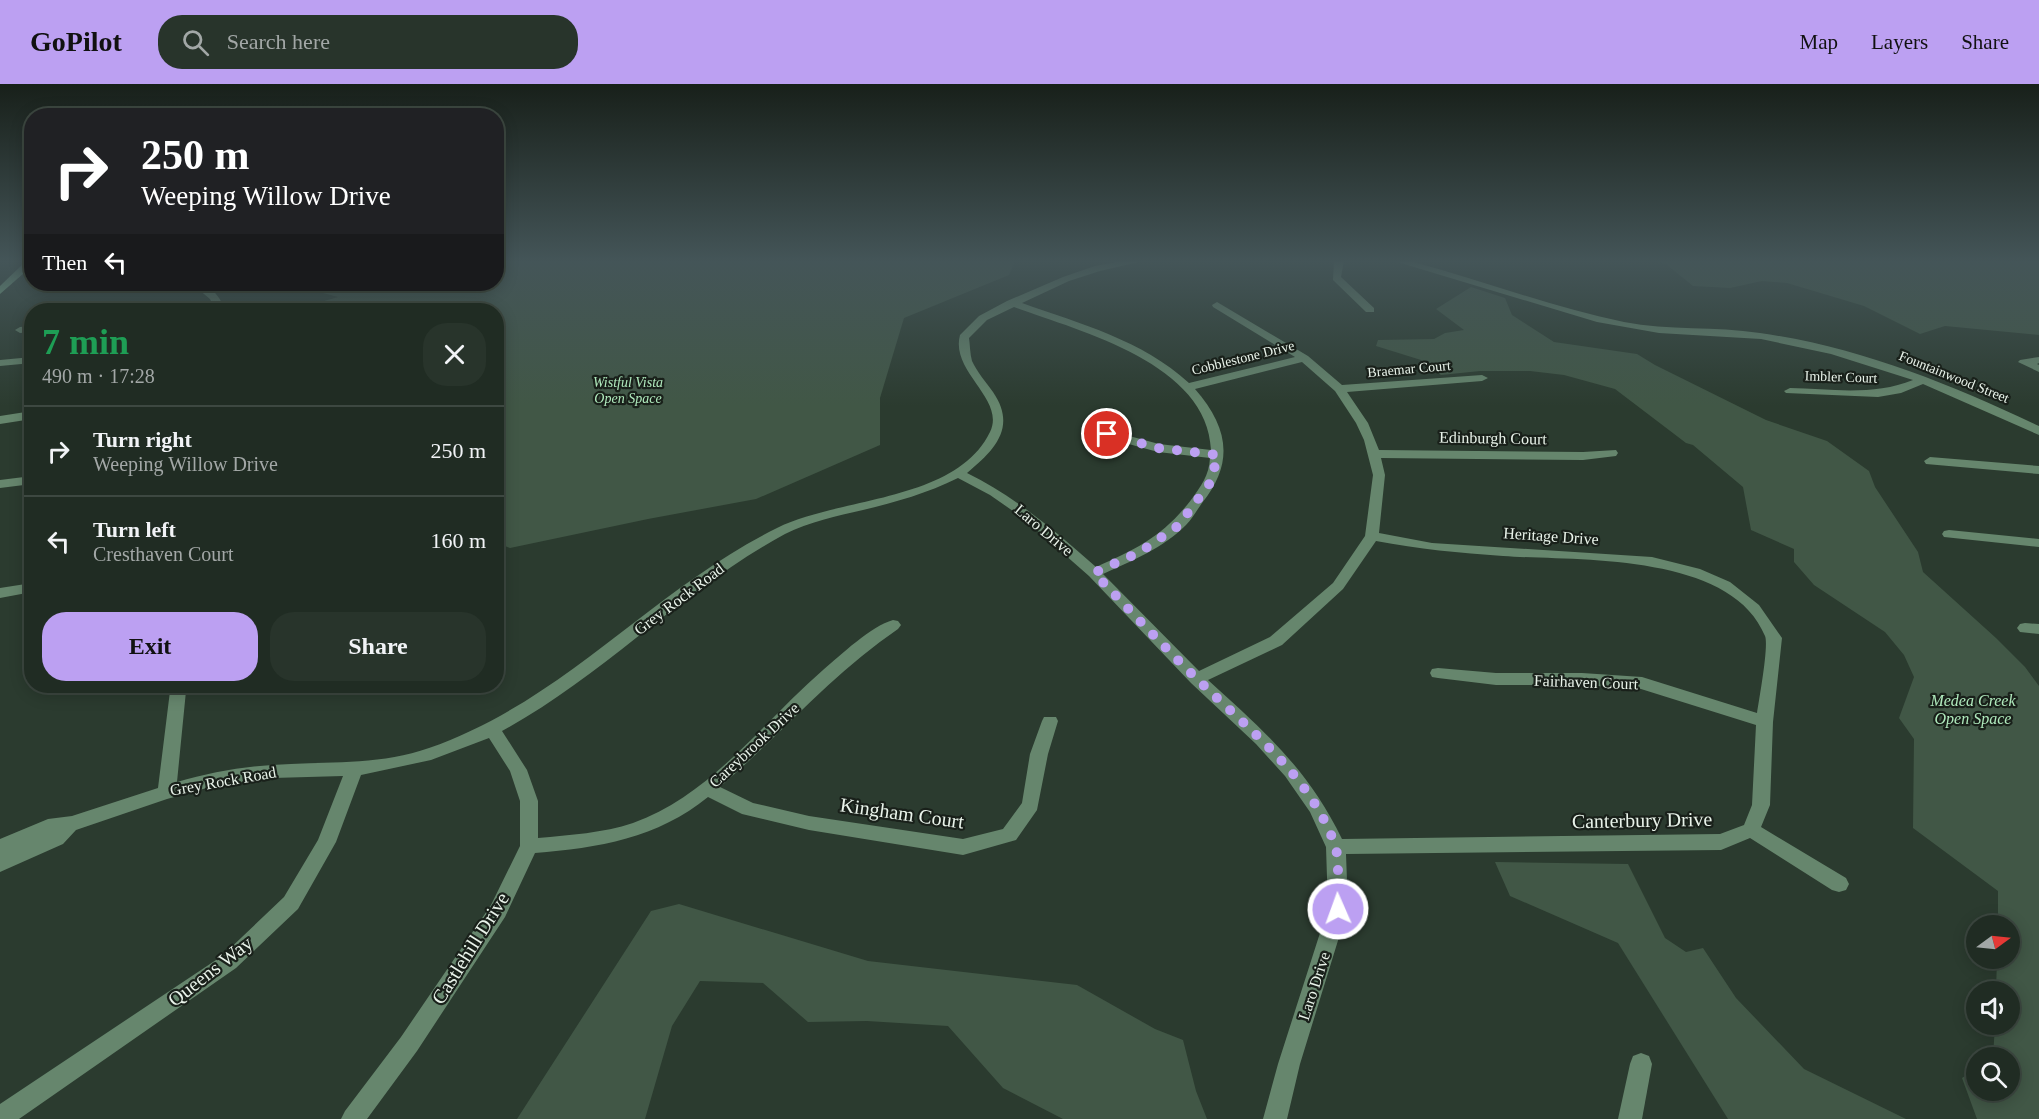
<!DOCTYPE html>
<meta charset="utf-8">
<style>
body{margin:0;font-family:"Times New Roman",serif;background:#28342b;color:#f1f3f6;height:100vh;display:flex;flex-direction:column;font-size:22px;white-space:nowrap}
*{box-sizing:border-box;margin:0}
p{font-size:20px;color:#a2a7a6}
.icon{flex:none;width:33px;height:33px;fill:none;stroke:currentColor;stroke-width:2;stroke-linecap:round;stroke-linejoin:round}
.map{position:relative;flex:1;overflow:hidden}
.panel{position:absolute;left:24px;top:219px;width:480px;height:390px;display:flex;flex-direction:column;background:#202c23;border-radius:24px;box-shadow:0 3px 15px #0003,0 0 0 2px #3d4841}
.panel>*{flex:none}
.guide{position:absolute;left:24px;top:24px;width:480px;height:183px;border-radius:24px;box-shadow:0 3px 15px #0003,0 0 0 2px #3d4841;background:#202124;color:#fff;overflow:hidden}
.needle{width:39px;rotate:75deg}
.fabs{position:absolute;left:1966px;top:831px;display:grid;gap:12px}
.fabs a{display:grid;place-items:center;width:54px;height:54px;border-radius:50%;background:#202c23;box-shadow:0 3px 15px #0003,0 0 0 2px #3d4841;font-size:30px}
.pin{position:absolute;display:grid;place-items:center;width:51px;height:51px;color:#fff;margin:-26px;border:3px solid #fff;border-radius:50%;box-shadow:0 2px 6px #0007}
.me{position:absolute;width:66px;margin:-33px;rotate:358deg;stroke-linejoin:round;filter:drop-shadow(0 0 4px #0008)}
.turn{display:flex;align-items:center;gap:21px;height:126px;padding:0 18px;font-size:27px}
.turn .icon{width:78px;height:78px;stroke-width:2.5}
.turn b{display:block;font-size:42px;line-height:51px}
.then{display:flex;align-items:center;height:57px;padding:0 18px;background:#0003;gap:12px;font-size:22px}
.round{display:grid;place-items:center;flex:none;width:63px;height:63px;border-radius:24px;background:#28342b}
.head{display:flex;align-items:center;justify-content:space-between;height:102px;padding:0 18px}
h1{font-size:36px;font-weight:800;line-height:45px;color:#1e9e55}
.primary-button{display:flex;gap:12px;margin-top:auto;padding:12px 18px}
.primary-button a{flex:1;height:69px;border-radius:24px;background:#bca0f2;color:#111;font-size:24px;font-weight:800;line-height:69px;text-align:center}
.primary-button a+a{background:#28342b;color:#f1f3f6}
ul{padding:0;list-style:none}
li{display:flex;align-items:center;gap:18px;height:90px;padding:0 18px;border-top:2px solid #3d4841}
li div{flex:1}
li b{display:block;font-size:22px}
li em{font-style:normal}
header{display:flex;align-items:center;gap:36px;box-sizing:border-box;height:84px;padding:0 30px;background:#bca0f2;color:#111}
header strong{font-size:28px}
nav{display:flex;gap:33px;margin-inline-start:auto;font-size:21px}
.search{width:420px;height:54px;background:#28342b;display:flex;align-items:center;gap:15px;box-sizing:border-box;padding:0 21px;border-radius:24px;color:#a2a7a6;font-size:22px}
.map>svg:first-child{display:block}
.green{fill:#415746}
.lines{fill:none;stroke-linecap:round;stroke-linejoin:round}
.minor{fill:#66866d;fill-rule:evenodd}
.major{fill:#92d4a2;fill-rule:evenodd}
.route{stroke:#bca0f2;stroke-width:10;stroke-dasharray:0 18}
.labels{text-anchor:middle;dominant-baseline:central;stroke-width:4.5;stroke-linejoin:round;paint-order:stroke}
.far-street-label{font-size:14px;fill:#e9f3ea;stroke:#19201a}
.far-park-label{font-size:14px;font-style:italic;fill:#b0eabd;stroke:#19201a}
.street-label{font-size:16px;fill:#e9f3ea;stroke:#19201a}
.park-label{font-size:16px;font-style:italic;fill:#b0eabd;stroke:#19201a}
.near-street-label{font-size:20px;fill:#e9f3ea;stroke:#19201a}
</style>
<header>
<strong>GoPilot</strong>
<div class="search"><svg class="icon" aria-label="search" viewBox="0 0 24 24"><circle cx="10" cy="10" r="6"/><path d="M15 15l6 6"/></svg>Search here</div>
<nav><a>Map</a><a>Layers</a><a>Share</a></nav>
</header>
<div class="map">
<svg width="2039" height="1035" viewBox="0 0 2039 1035">
<rect width="100%" height="100%" fill="#2b3b2f"/>
<!-- green -->
<g class="green">
<path d="M497,177H1015L1009,191L904,234L880,314V361L756,415L648,435L510,464L497,459L496,226H293L338,213L323,209L306,200H496Z"/>
<path d="M1651,177H2039V251L1945,242L1920,250L1864,222L1787,199L1762,197L1730,204L1693,202L1666,180Z"/>
<path d="M1471,203L1505,214L1512,231L1554,258L1637,270L1655,281L1766,336L1827,357L1869,387L1875,403L1918,468L1923,488L1996,554L2025,583L2039,602V1035H1977L1962,994L1977,984V1006H2010V974L1993,973L1995,941L2010,940V908L1996,907L1997,875L2010,874V842L1998,841V807L1913,744L1914,655L1899,634L1914,593L1904,571L1885,548L1814,501L1794,478V465L1751,446L1743,403L1693,361L1686,359L1615,305L1564,291L1530,287H1480L1441,291L1421,276L1376,262L1378,256L1434,255L1445,249L1464,246L1436,225Z"/>
<path d="M1495,778L1628,780L1665,854L1686,868L1703,864L1736,914L1804,985L1906,1035H1728L1618,859L1510,812Z"/>
<path d="M679,820L868,877L1077,901L1155,945L1183,956L1196,1007L1207,1035H1063L1003,1004L948,942L867,937L808,938L763,899L700,897L672,942L645,1035H517L651,827Z"/>
</g>
<g class="lines">
<!-- minor -->
<g class="minor">
<path d="M1122,177H1143L1100,187L1069,197L1022,219C1081,240 1142,256 1189,299L1295,273L1213,223L1212,221L1217,218L1308,272L1342,301L1482,291L1488,294L1482,297L1347,308L1368,339L1379,366L1583,368L1616,366L1618,369L1616,372L1583,376L1381,374L1385,391L1379,449L1432,459L1652,473L1700,485L1730,498L1759,521L1782,554L1773,638L1770,721L1761,743L1846,794L1849,800L1846,806L1839,808L1832,806L1750,754L1721,766L1346,770L1348,824L1300,980L1287,1035H1263L1278,980L1328,824L1326,763L1310,728L1285,692L1256,660L1191,599L1089,492L1023,434L990,411L958,394C928,409 896,418 863,426C837,432 809,438 785,450C683,505 603,592 502,647L527,686L538,717V754C570,751 603,749 633,739C710,712 763,638 823,586C841,571 871,542 893,536L898,537L901,541L898,545C832,590 781,650 720,703L753,719L809,732L963,755L1003,745L1022,719L1030,670L1042,637L1044,633H1056L1058,637L1048,670L1037,726L1016,756L963,771L809,746L742,730L708,713C658,754 598,764 535,769L505,833L417,967L367,1035H341L345,1027L401,953L491,821L520,762V717L510,687L489,654L431,676L361,691L336,758L298,825L236,884L19,1035H0V1020L222,872L284,813L318,756L343,692L273,694L214,702L167,715L76,746L63,760L0,788V771L47,751L0,771V755L48,735L72,732L158,704L170,607L172,603H184L186,607L177,698C208,689 240,683 272,681C325,677 378,682 429,664C566,616 651,506 777,444C839,413 956,418 990,348C1006,315 950,288 960,251L979,232L1007,217L1063,193L1095,182ZM1014,223C1079,247 1208,279 1211,366L1159,360L1107,346L1103,347V353L1158,368L1210,374C1209,392 1201,402 1191,416C1162,453 1138,464 1096,483C1054,446 1017,414 967,389C995,366 1017,343 993,308C986,298 977,288 972,277C970,270 970,261 969,254L987,236ZM1302,278L1335,307L1356,339L1364,356L1373,391L1365,452L1333,499L1270,553L1199,587L1103,490C1132,477 1163,464 1186,441C1192,435 1197,426 1202,419C1235,378 1228,343 1195,305ZM1376,457C1418,465 1460,469 1503,472C1577,477 1731,468 1765,552C1769,561 1759,616 1757,629L1642,593L1582,589H1496L1438,584L1432,585L1430,589L1432,593L1438,594L1496,601H1582L1641,605L1756,641L1752,721L1744,741L1720,750L1342,755C1308,685 1265,648 1208,596L1282,561L1343,505Z"/>
<path d="M1334,177H1344L1341,193L1374,224V228H1366L1333,196Z"/>
<path d="M1394,177H1410C1482,196 1551,223 1624,238C1669,247 1715,242 1760,249C1859,263 1950,300 2039,342V351L1923,300L1901,309L1878,313L1786,309L1784,307L1790,304C1831,305 1874,312 1913,296L1831,270L1761,255L1659,249L1597,238Z"/>
<path d="M57,200H68L63,203Z"/>
<path d="M192,200C209,198 220,212 225,226H187L188,224L212,219L210,215Z"/>
<path d="M32,242V248L20,249L15,246L20,243Z"/>
<path d="M32,273V279L0,282V276Z"/>
<path d="M2039,273V279L2037,280L2039,281V288L2018,278L2020,276Z"/>
<path d="M32,327V335L0,340V332Z"/>
<path d="M1930,373L2039,382V390L1926,380L1924,377Z"/>
<path d="M32,392V400L0,404V396Z"/>
<path d="M1949,446L2039,455V463L1944,453L1942,450L1944,447Z"/>
<path d="M32,499V508L0,514V504Z"/>
<path d="M2025,539L2039,540V550L2020,548L2017,544L2020,540Z"/>
<path d="M1641,969L1649,972L1652,980L1642,1035H1618L1630,980L1633,972Z"/>
</g>
<!-- major -->
<path class="major" d="M26,177H32V182L0,210V202Z"/>
</g>
<!-- sky -->
<linearGradient id="sky" x2="0" y2="1"><stop stop-color="#18201a"/><stop offset="0.55" stop-color="#445558"/><stop offset="1" stop-color="#445558" stop-opacity="0"/></linearGradient>
<rect width="2039" height="322" fill="url(#sky)"/>
<g class="lines">
<!-- route -->
<path class="route" d="M1107,350L1158,364L1218,371L1210,399L1178,442L1140,468L1094,489C1128,524 1161,560 1196,594C1247,644 1310,691 1335,761C1340,776 1337,807 1338,825"/>
</g>
<g class="labels">
<!-- far-street labels -->
<g class="far-street-label">
<text transform="translate(1243 274) rotate(-14)">Cobblestone Drive</text>
<text transform="translate(1409 285) rotate(-5)">Braemar Court</text>
<text transform="translate(1841 293) rotate(2)">Imbler Court</text>
<text transform="translate(1954 293) rotate(22)">Fountainwood Street</text>
</g>
<!-- far-park labels -->
<g class="far-park-label">
<text x="628" y="298">Wistful Vista<tspan x="628" dy="16">Open Space</tspan></text>
</g>
<!-- street labels -->
<g class="street-label">
<text transform="translate(1493 354) rotate(1)">Edinburgh Court</text>
<text transform="translate(1044 446) rotate(40)">Laro Drive</text>
<text transform="translate(1551 452) rotate(4)">Heritage Drive</text>
<text transform="translate(679 515) rotate(-37)">Grey Rock Road</text>
<text transform="translate(1586 598) rotate(2)">Fairhaven Court</text>
<text transform="translate(754 661) rotate(-43)">Careybrook Drive</text>
<text transform="translate(223 697) rotate(-10)">Grey Rock Road</text>
<text transform="translate(1314 902) rotate(-72)">Laro Drive</text>
</g>
<!-- park labels -->
<g class="park-label">
<text x="1973" y="616">Medea Creek<tspan x="1973" dy="18">Open Space</tspan></text>
</g>
<!-- near-street labels -->
<g class="near-street-label">
<text transform="translate(902 729) rotate(8)">Kingham Court</text>
<text transform="translate(1642 736) rotate(-1)">Canterbury Drive</text>
<text transform="translate(470 864) rotate(-58)">Castlehill Drive</text>
<text transform="translate(210 887) rotate(-38)">Queens Way</text>
</g>
</g>
</svg>
<div class="fabs">
<a><svg class="needle" viewBox="-14 -14 28 28"><path d="M0-13l5 13h-10z" fill="#e53935"/><path d="M0 13l5-13h-10z" fill="#a2a7a6"/></svg></a>
<a><svg class="icon" aria-label="sound" viewBox="0 0 24 24"><path d="M4 9h4l5-4v14l-5-4H4zM17 9q2 3 0 6"/></svg></a>
<a><svg class="icon" aria-label="search" viewBox="0 0 24 24"><circle cx="10" cy="10" r="6"/><path d="M15 15l6 6"/></svg></a>
</div>
<div class="pin" style="left:1107px;top:350px;background:#d93025"><svg class="icon" aria-label="arrive" viewBox="0 0 24 24"><path d="M6 21V4h12l-3 4 3 4H6"/></svg></div>
<svg class="me" style="left:1338px;top:825px" viewBox="-20 -20 40 40"><circle r="17" fill="#bca0f2" stroke="#fff" stroke-width="3"/><path d="M0-11L8 9 0 5-8 9z" fill="#fff"/></svg>
<div class="guide">
<div class="turn"><svg class="icon" aria-label="right" viewBox="0 0 24 24"><path d="M7 20v-9h11M14 6l5 5-5 5"/></svg><div><b>250 m</b>Weeping Willow Drive</div></div>
<div class="then">Then<svg class="icon" aria-label="left" viewBox="0 0 24 24"><path d="M17 20v-9H6M10 6l-5 5 5 5"/></svg></div>
</div>
<section class="panel">
<div class="head"><div><h1>7 min</h1><p>490 m · 17:28</p></div><a class="round"><svg class="icon" aria-label="close" viewBox="0 0 24 24"><path d="M6 6l12 12M18 6L6 18"/></svg></a></div>
<ul>
<li><svg class="icon" aria-label="right" viewBox="0 0 24 24"><path d="M7 20v-9h11M14 6l5 5-5 5"/></svg><div><b>Turn right</b><p>Weeping Willow Drive</p></div><em>250 m</em></li>
<li><svg class="icon" aria-label="left" viewBox="0 0 24 24"><path d="M17 20v-9H6M10 6l-5 5 5 5"/></svg><div><b>Turn left</b><p>Cresthaven Court</p></div><em>160 m</em></li>
</ul>
<div class="primary-button"><a>Exit</a><a>Share</a></div>
</section>
</div>
